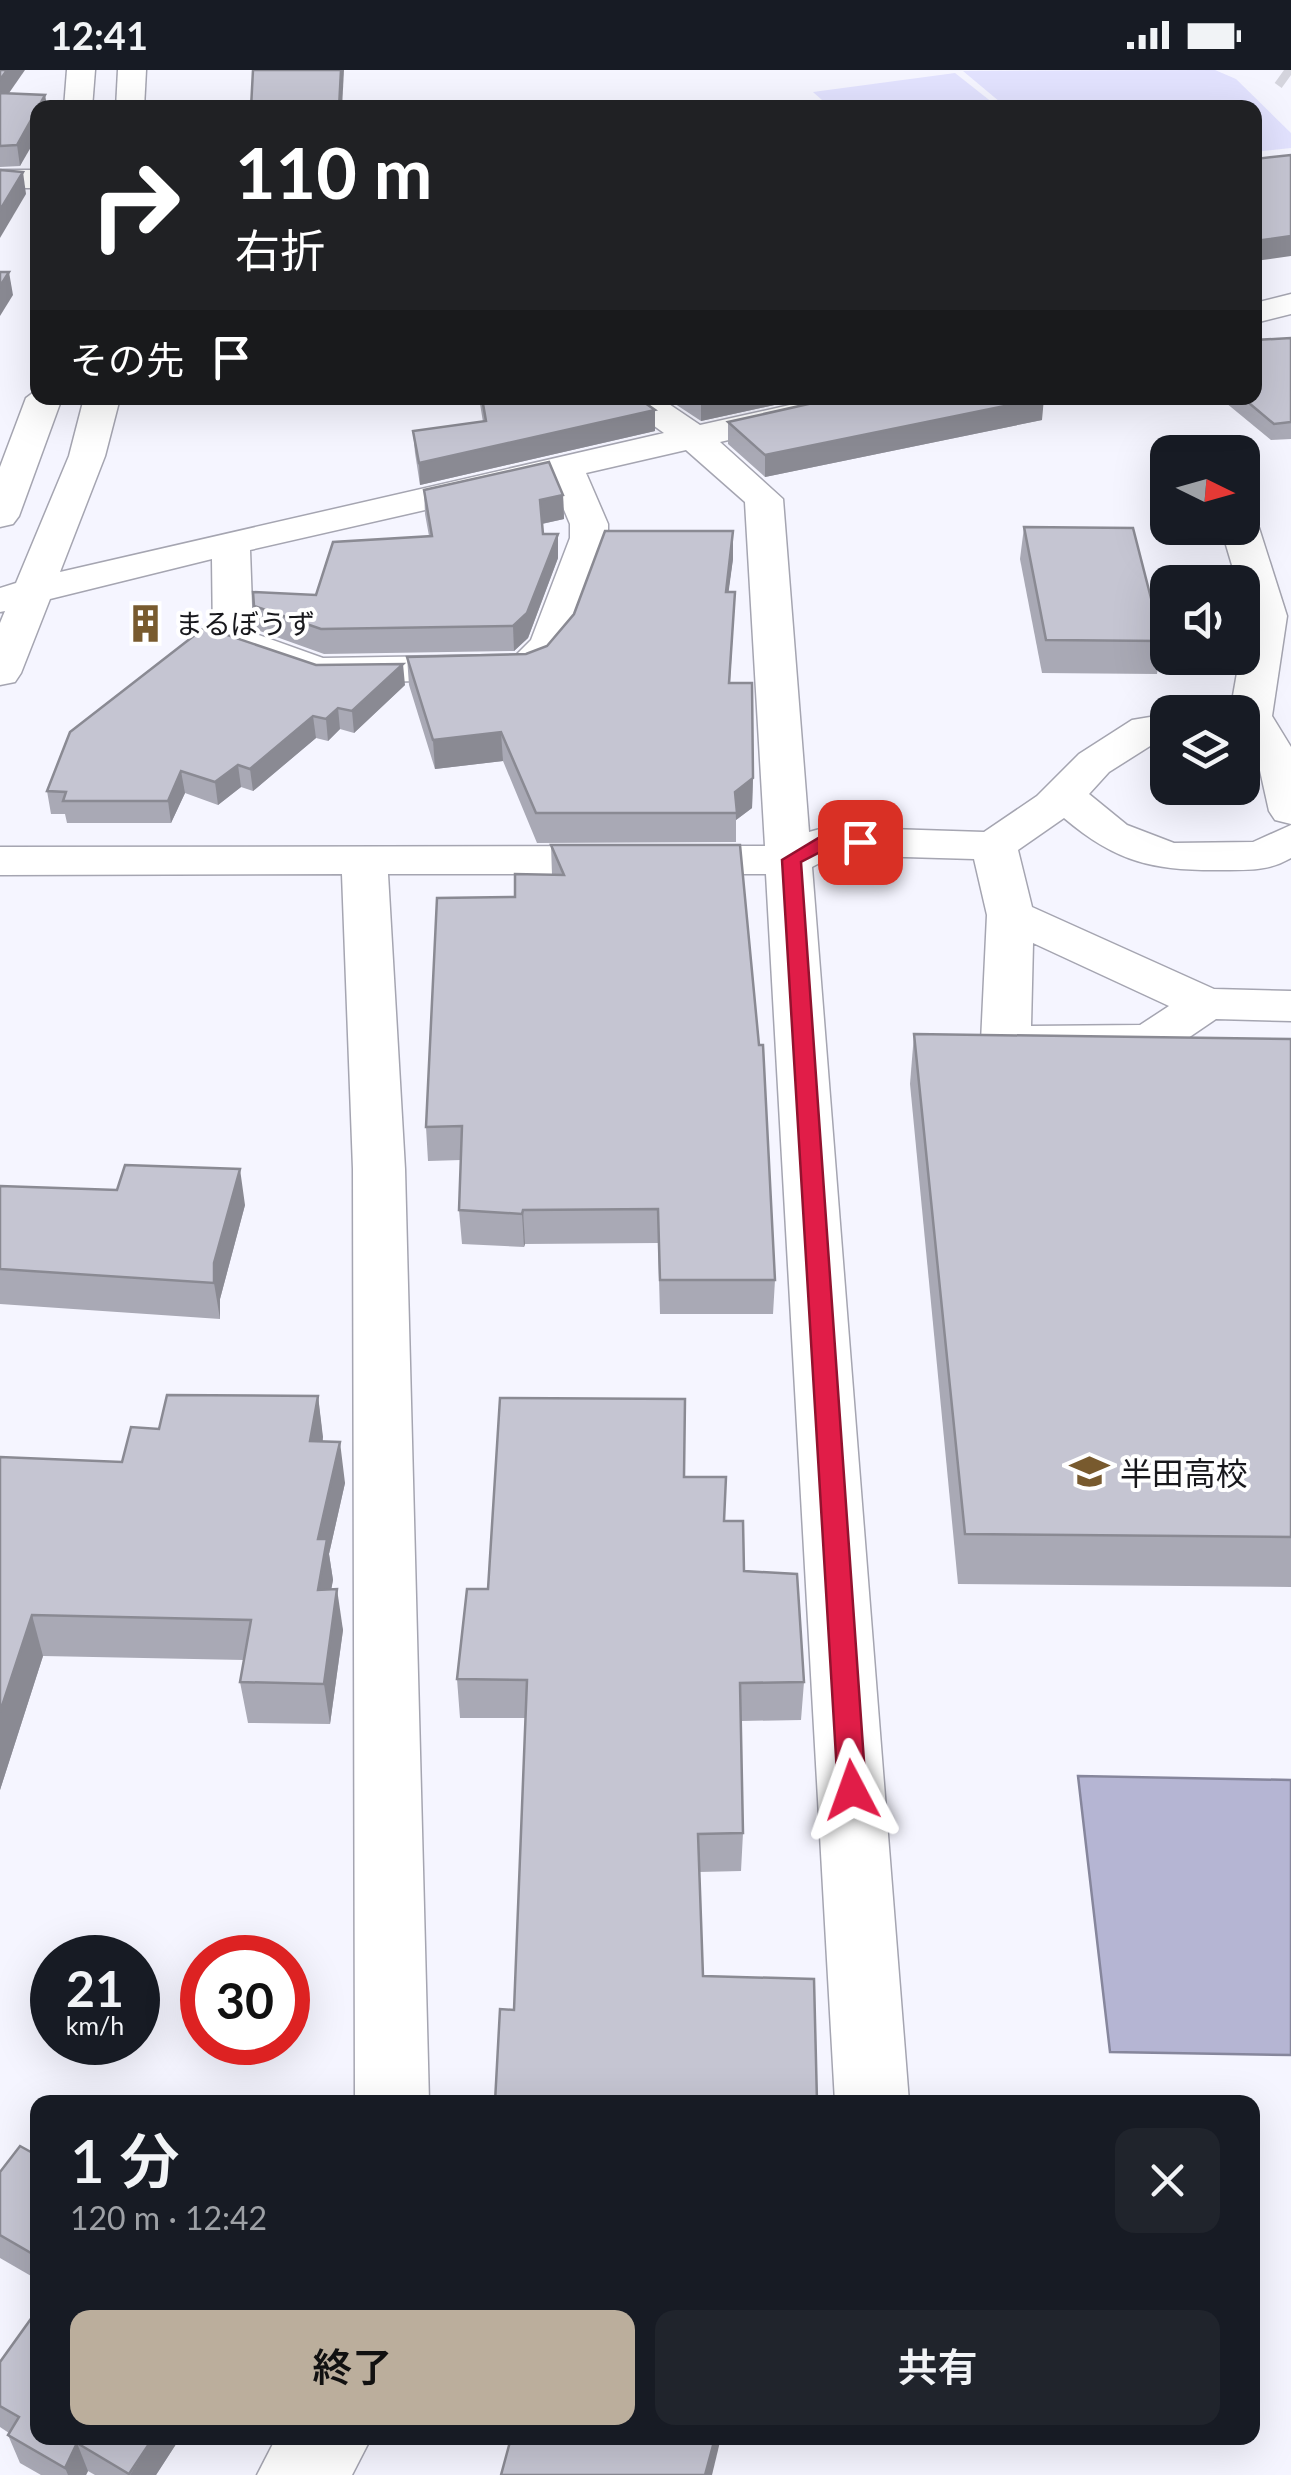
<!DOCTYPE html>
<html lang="ja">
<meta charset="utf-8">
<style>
body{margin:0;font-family:Lato,"Noto Sans JP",sans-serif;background:#20242c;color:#f1f3f6;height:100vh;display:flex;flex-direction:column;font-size:38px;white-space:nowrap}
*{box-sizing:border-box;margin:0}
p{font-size:32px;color:#9ea1a6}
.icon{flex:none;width:55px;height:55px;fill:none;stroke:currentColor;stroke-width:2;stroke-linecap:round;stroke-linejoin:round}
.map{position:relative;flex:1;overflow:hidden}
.side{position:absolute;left:30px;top:2025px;width:1230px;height:350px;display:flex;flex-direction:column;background:#171b24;border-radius:20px;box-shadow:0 10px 40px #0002}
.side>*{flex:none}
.hud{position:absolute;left:30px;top:30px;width:1232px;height:305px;border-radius:20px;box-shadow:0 10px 40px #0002;background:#202124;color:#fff;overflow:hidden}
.needle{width:65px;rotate:95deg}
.controls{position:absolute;left:1150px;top:365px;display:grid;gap:20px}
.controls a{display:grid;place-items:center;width:110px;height:110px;border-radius:20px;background:#171b24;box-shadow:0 10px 40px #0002;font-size:50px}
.speed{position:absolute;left:30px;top:1865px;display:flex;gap:20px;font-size:50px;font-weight:700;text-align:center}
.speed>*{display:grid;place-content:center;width:130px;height:130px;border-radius:50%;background:#171b24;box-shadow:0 10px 40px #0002;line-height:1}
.speed small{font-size:25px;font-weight:400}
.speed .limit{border:15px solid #d22;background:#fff;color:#111}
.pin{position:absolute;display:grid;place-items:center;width:85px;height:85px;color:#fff;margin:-42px;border-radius:20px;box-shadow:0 5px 15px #0006}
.me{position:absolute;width:110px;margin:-55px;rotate:356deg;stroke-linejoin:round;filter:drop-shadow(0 0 8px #0008)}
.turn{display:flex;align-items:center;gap:35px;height:210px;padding:0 40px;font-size:45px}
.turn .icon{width:130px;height:130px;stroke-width:2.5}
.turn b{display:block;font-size:70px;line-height:85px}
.then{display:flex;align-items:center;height:95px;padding:0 40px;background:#0003;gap:20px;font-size:38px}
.round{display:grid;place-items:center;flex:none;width:105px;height:105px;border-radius:20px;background:#20242c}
.overview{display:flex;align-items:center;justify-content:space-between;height:170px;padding:0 40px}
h1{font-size:60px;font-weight:600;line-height:75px}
.cta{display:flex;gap:20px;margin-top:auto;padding:20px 40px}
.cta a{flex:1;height:115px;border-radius:20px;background:#bbae9c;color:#111;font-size:40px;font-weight:600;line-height:115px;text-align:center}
.cta a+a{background:#20242c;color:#f1f3f6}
.status{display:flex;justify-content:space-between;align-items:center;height:70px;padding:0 50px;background:#171b24;direction:ltr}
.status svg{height:28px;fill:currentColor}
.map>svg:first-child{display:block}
.green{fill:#e2e2fe}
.water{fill:#b5b5d3;stroke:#86869c;stroke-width:2.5}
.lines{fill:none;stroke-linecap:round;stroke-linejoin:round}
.minor-tunnel{stroke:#d4d4dd;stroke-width:32;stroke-dasharray:32 16;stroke-linecap:butt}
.minor-casing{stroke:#a5a5b1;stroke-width:3}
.minor{fill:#fff;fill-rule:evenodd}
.wall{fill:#a9a9b5}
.shaded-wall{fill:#8a8a93}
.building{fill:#c5c5d2;stroke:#8a8a93;stroke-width:2.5}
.route{fill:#e11d48;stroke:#92132f;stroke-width:2.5}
.labels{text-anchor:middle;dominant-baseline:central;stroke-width:8;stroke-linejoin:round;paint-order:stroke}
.far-poi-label{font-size:28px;fill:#18181c;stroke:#fff;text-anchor:start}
.poi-label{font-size:32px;fill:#18181c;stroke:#fff;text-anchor:start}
</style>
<div class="status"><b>12:41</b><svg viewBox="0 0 49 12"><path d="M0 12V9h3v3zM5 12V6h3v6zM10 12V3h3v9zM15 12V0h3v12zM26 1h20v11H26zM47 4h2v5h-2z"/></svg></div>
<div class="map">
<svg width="1291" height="2405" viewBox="0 0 1291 2405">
<rect width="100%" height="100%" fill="#f5f5ff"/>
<!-- green -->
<g class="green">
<path d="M1215,0L1236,9L1291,63V78L1255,82V38L1006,37L963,1Z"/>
<path d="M955,3L998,37H830L813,22Z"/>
</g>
<!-- water -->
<path class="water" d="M1078,1706L1291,1710V1985L1110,1982Z"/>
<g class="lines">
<!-- minor-tunnel -->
<path class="minor-tunnel" d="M1284,0L1291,5"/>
<defs>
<g id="minor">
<path d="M67,0H95L92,38H64Z"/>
<path d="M118,0H146L144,38H116Z"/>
<rect x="0" y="100" width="38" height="18"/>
<path d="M1291,224V244L1255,253V233Z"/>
<path d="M38,319V328H62L19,446L13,454L0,457V397L26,328Z"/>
<path d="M84,328H120L105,386L60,502L664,363L625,335L620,328H660L700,355L821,328H882L877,335L720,372L783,429L809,762L827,757L984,762L1037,726L1079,684L1132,650L1168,644V670L1158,671L1109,702L1089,724L1127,755L1174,773L1253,772L1291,755V788C1269,801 1248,800 1223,800C1155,801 1117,793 1064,748L1018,780L1032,837L1214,919L1291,921V951L1216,949L1169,981L1151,986L1006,988L988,983L981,972L987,845L974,789L835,785L812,797L909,2032H835L766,804H388L405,1099L429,2032H355L353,1099L342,804L0,805V777L765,776L745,432L686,380L586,403L608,454V468C592,513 580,596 527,609L319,613L219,579L213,570L212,489L50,529L21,603L15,612L0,615V553L5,541L0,542V518L16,513L69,386ZM552,411L570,454V468L531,570L516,585L323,588L253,563L250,480ZM1033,873L1169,936L1140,955L1031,956Z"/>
<path d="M1242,447L1254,450L1259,458L1287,546L1272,646L1291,677V754L1275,750L1269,741L1259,696L1242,668V642H1224L1231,637L1247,546L1242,512H1237L1221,458H1242Z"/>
<path d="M276,2368H371L352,2405H257Z"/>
</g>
</defs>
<!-- minor casing -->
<use href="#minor" class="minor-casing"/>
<!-- minor -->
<use href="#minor" class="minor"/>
</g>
<!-- wall -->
<g class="wall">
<path d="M0,0L9,24L45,25L47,38L20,96L0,97Z"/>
<path d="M1291,268V369L1271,370L1220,328H1255Z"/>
<path d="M479,328H638L655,340V361L420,415L415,383L413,361L483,352Z"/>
<path d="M666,328H806L701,351Z"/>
<path d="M1042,350L765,407L728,374V352Z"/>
<path d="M424,420L563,425L564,449L542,454L543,464H558V488L528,568L514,581L324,584L257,560L254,536L316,525L429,466L425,444Z"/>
<path d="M1024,457L1162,571L1157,604L1042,603L1020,489Z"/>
<path d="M733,461V489L728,522H735L730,613L753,708L752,738L736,750V772L537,773L503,691L435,699L409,615L407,587L526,584L547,576Z"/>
<path d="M215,561L316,595L405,615L354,663L340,659L328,671L316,668L253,721L241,717L218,735L185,723L171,753H67L65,744H51L47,721Z"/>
<path d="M551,775L775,1210L773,1244H660L658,1173L525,1174L524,1177L462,1174L459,1140L461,1090L428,1091L426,1057L515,827L552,805Z"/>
<path d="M914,964L1291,969V1517L958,1514L910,1014Z"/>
<path d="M0,1116L245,1135L220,1229V1249L0,1234Z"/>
<path d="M318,1326L323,1371L345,1413L329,1484L333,1510L331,1519L343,1560L330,1654L248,1653L240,1612L244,1590L43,1586L0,1720V1387L122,1392L159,1359Z"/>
<path d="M684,1407L724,1451L744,1501L804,1612L801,1650L741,1651L743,1763L741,1801L699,1802L514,1940L526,1648H460L457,1609L488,1519Z"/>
<path d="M38,2086V2210L0,2188V2102Z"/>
<path d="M0,2292L38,2368H180L156,2405H95L88,2401L86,2405H41L20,2393L8,2365L9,2363L0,2357Z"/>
</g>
<!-- shaded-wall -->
<g class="shaded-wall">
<path d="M7,0H25L0,36V10Z"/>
<path d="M341,0H344L342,38H339Z"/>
<path d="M45,25L47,38H38Z"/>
<path d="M38,38V65L20,96L17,75Z"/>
<path d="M23,102L26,124L0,168V140Z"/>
<path d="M1291,166V186L1255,191V171Z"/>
<path d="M9,202L13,225L0,246V216Z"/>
<path d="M710,328H806L701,351V329Z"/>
<path d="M1044,328L1042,350L765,407V385Z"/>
<path d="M655,340V361L420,415L419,393Z"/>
<path d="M563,425L564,449L541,454L540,430Z"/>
<path d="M733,461V489L725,549L726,522Z"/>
<path d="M558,464V488L528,568L514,581L513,556Z"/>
<path d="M403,594L405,615L354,663L352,641Z"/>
<path d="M338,638L340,659L328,671L326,649Z"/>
<path d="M313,646L316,668L253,721L250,699Z"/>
<path d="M501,662L503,691L435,699L433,670Z"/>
<path d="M238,695L241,717L218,735L215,712Z"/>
<path d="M181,701L185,723L171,753L168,731Z"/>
<path d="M753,708L752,738L736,750L735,722Z"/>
<path d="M240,1099L245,1135L220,1229V1249L214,1213V1193Z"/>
<path d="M523,1140L525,1174L524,1177L522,1144Z"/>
<path d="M318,1326L323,1367L316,1412L310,1371Z"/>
<path d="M340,1372L345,1413L329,1484L333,1510L324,1560L318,1520V1469Z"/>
<path d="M337,1519L343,1560L330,1654L324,1614Z"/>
<path d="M32,1545L43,1586L0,1720V1642Z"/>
<path d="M153,2368H180L156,2405H130Z"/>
<path d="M715,2368H720L719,2376L712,2405H705Z"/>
<path d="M77,2373L88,2401L86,2405H68L65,2398Z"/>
</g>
<!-- building -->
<g class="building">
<path d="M0,0H7L0,10Z"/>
<path d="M253,0H341L339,38H251Z"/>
<path d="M0,23L45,25L17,75L0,76Z"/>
<path d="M1291,85V166L1255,171V89Z"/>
<path d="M0,100L23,102L0,140Z"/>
<path d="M0,202H9L0,216Z"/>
<path d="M1291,268V352L1274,354L1243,328H1255V270Z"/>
<path d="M482,328H638L655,340L419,393L413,361L486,351Z"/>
<path d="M835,328H1044L765,385L728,352Z"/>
<path d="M549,392L563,425L540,430L543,464H558L527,543L513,556L321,559L254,536L253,522L316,525L333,472L432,466L424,420Z"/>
<path d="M1024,457L1133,458L1162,571L1046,570Z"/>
<path d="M605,461H733L726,522H735L729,613H752L753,708L735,722L737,743H536L501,662L433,670L407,587L526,584L547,576L574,544Z"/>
<path d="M209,554L215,561L316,595L403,594L352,641L338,638L326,649L313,646L250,699L238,695L215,712L181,701L168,731H63L66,722L47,721L70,662Z"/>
<path d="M551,775H740L759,975H763L775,1210H660L658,1139L523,1140L522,1144L459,1140L462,1056L426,1057L437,828L515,827V804L564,805Z"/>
<path d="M914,964L1291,969V1467L965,1464Z"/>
<path d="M125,1095L240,1099L214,1193V1213L0,1199V1116L117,1120Z"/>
<path d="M167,1325L318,1326L310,1371L340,1372L318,1469H327L318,1520L337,1519L324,1614L240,1612L251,1550L32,1545L0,1642V1387L122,1392L131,1357L159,1359Z"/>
<path d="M500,1328L685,1329L684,1407H726L724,1451H743L744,1501L797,1504L804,1612L740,1613L743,1763L698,1764L703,1906L814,1909L817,2032H495L500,1939L514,1940L527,1610L457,1609L467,1519H488Z"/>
<path d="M20,2076L38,2086V2187L0,2165V2102Z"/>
<path d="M38,2239V2368H153L129,2404L77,2373L65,2398L8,2365L19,2347L0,2336V2292Z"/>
<path d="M511,2368H715L705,2405H501Z"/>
</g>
<!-- route -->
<path class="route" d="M860,766L870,772L867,776L830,777L801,792L866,1720L861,1728L852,1732L842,1728L838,1720L782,790L820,767Z"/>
<!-- icons -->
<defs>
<symbol id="building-bare" viewBox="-9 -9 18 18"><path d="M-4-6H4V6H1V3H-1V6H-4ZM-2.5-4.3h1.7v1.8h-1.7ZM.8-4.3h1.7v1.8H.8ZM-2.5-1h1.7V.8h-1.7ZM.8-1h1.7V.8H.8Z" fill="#785a2e" stroke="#fff" stroke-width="2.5" paint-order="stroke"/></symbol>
<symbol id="school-bare" viewBox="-9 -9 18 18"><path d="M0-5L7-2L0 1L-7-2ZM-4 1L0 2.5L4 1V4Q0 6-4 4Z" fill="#785a2e" stroke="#fff" stroke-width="2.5" paint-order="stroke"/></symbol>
</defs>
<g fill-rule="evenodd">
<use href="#building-bare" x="118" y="526" width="55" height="55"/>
<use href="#school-bare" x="1062" y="1374" width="55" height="55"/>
</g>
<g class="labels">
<!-- far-poi labels -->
<g class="far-poi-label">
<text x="175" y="553">まるぼうず</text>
</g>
<!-- poi labels -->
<g class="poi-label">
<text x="1120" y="1402">半田高校</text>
</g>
</g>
</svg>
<div class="controls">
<a><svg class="needle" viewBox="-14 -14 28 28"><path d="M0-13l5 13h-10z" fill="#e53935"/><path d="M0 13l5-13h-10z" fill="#9ea1a6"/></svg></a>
<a><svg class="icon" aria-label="sound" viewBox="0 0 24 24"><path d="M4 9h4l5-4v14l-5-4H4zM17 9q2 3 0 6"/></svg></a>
<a><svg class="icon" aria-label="layers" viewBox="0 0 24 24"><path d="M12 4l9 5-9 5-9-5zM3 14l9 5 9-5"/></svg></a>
</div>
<div class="speed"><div>21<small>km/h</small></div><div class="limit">30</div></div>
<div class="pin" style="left:860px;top:772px;background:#d93025"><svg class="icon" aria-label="arrive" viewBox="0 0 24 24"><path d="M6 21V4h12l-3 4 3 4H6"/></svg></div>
<svg class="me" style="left:852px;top:1720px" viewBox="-20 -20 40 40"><path d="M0-17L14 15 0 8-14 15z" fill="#e11d48" stroke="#fff" stroke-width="4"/></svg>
<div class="hud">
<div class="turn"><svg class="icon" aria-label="right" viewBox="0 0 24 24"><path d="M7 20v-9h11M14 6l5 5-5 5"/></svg><div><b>110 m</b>右折</div></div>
<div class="then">その先<svg class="icon" aria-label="arrive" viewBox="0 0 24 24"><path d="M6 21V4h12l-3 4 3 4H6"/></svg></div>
</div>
<section class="side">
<div class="overview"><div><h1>1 分</h1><p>120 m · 12:42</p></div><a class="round"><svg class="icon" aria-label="close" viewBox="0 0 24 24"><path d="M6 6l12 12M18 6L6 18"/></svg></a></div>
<div class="cta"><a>終了</a><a>共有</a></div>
</section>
</div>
